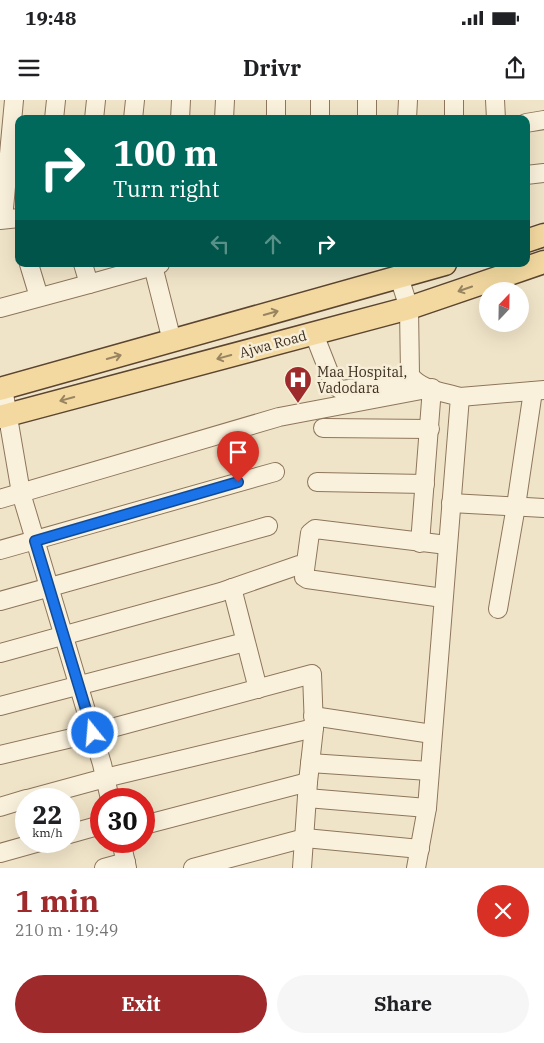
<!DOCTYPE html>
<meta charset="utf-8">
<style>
body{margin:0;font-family:"IBM Plex Serif",serif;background:#f6f6f6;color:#202124;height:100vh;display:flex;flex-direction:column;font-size:19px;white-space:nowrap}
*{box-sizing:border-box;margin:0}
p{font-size:16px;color:#757577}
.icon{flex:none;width:28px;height:28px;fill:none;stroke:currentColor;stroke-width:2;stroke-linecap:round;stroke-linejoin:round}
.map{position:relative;height:768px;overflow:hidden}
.side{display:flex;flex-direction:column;background:#fff;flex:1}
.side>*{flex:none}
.guide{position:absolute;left:15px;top:15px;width:515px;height:152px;border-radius:10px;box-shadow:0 5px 20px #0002;background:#00695c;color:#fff;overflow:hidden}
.needle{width:32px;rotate:22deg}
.fabs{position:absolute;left:479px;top:182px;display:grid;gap:10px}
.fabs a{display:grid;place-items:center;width:50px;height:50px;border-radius:50%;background:#fff;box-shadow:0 5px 20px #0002;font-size:25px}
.speed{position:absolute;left:15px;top:688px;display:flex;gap:10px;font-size:25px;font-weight:700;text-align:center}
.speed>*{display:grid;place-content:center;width:65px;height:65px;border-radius:50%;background:#fff;box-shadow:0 5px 20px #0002;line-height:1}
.speed small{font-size:12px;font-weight:400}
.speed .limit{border:8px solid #d22;background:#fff;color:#111}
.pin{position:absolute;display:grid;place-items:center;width:42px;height:42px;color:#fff;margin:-51px -21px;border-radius:50% 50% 50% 0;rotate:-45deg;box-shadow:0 0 5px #0007}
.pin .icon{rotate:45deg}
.me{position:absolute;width:55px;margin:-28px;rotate:343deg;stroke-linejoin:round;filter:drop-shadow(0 0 4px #0008)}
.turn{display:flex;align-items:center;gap:18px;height:105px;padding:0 15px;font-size:22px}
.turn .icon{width:65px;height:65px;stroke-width:2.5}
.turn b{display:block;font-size:35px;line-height:42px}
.lanes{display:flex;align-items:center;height:48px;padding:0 15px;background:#0003;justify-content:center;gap:25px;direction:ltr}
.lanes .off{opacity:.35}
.round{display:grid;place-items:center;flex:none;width:52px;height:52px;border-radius:26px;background:#f6f6f6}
.summary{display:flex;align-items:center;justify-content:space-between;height:85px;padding:0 15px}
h1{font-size:30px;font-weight:800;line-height:38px;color:#9e2a2b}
.action{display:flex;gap:10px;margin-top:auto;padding:10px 15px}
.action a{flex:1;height:58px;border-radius:30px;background:#9e2a2b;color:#fff;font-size:20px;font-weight:800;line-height:58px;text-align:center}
.action a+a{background:#f6f6f6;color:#202124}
.status{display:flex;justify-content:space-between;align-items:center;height:35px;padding:0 25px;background:#fff;direction:ltr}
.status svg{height:14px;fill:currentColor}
header{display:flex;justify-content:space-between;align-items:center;height:65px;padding:0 15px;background:#fff;font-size:22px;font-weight:800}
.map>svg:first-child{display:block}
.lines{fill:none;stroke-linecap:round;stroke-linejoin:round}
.minor-casing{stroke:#8d765c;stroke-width:20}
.major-casing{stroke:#5b4430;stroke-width:25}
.minor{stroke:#faf1dc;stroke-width:18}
.major{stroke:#f3d9a0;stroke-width:22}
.oneway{stroke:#988460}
.route-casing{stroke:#114b97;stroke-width:12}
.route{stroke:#1a73e8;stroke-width:9}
.labels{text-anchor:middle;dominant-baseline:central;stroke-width:5;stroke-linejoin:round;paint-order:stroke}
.street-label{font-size:14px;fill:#3d2e20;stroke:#f7eed8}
.poi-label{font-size:14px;fill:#3d2e20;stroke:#f7eed8;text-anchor:start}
</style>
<div class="status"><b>19:48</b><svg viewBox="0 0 49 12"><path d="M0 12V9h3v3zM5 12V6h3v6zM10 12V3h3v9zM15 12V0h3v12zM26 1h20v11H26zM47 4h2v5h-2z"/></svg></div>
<header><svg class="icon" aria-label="menu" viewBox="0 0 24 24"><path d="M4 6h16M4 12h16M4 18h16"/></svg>Drivr<svg class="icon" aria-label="share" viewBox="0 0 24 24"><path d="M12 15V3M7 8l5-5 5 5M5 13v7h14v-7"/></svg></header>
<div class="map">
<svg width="544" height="768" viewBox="0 0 544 768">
<rect width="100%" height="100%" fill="#f0e4c8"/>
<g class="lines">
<defs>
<g id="minor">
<path d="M320,0V19"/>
<path d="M454,0V19"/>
<path d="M495,0L496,19"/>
<path d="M54,19L56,0"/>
<path d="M94,19L96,0"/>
<path d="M133,19L135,0"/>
<path d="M180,19L181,0"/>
<path d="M224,19L225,0"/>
<path d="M276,19V0"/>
<path d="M367,19V0"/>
<path d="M407,19L408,0"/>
<path d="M526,23L544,20"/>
<path d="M526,75L544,73"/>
<path d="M3,119L14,0"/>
<path d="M0,120L19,118"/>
<path d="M29,164L39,197"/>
<path d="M83,164L89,184L160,164"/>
<path d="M153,166L172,241"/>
<path d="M399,177L409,208L410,275C420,290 444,292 460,297L427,708L416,768"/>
<path d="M0,208L89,184"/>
<path d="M314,234L334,285L341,290L401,283"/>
<path d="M3,288L21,393L102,664L110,699"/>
<path d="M460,297L544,290"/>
<path d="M323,328L430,329"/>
<path d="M317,382L425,384"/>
<path d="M0,399L279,317L432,288L420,443"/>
<path d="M451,403L544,408"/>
<path d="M0,450L275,372"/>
<path d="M232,488L258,589"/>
<path d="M443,498L307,479L304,477L310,433L315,429L447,445"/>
<path d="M0,501L268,426"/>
<path d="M498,509L516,406L533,291"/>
<path d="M0,553L221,492L299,465"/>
<path d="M0,606L245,542"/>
<path d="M313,616L432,634"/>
<path d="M0,655L93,633L312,574L314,628L308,682L302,768"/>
<path d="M310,663L429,671"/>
<path d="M307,698L427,708"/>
<path d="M28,699L105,678L314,628"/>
<path d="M0,707L26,699"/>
<path d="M144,725L308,682"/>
<path d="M69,734L101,725"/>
<path d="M121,741L127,768"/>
<path d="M0,753L43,741"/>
<path d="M104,768L126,762"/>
<path d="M193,768L305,738L420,749"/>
</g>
<g id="major">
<path d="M526,141L544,135"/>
<path d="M0,289L445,164"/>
<path d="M0,317L409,208L544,162"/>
</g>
</defs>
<!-- minor casing -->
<use href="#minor" class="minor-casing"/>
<!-- major casing -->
<use href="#major" class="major-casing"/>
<!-- minor -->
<use href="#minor" class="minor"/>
<!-- major -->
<use href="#major" class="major"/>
</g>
<!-- one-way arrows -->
<defs><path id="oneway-shaft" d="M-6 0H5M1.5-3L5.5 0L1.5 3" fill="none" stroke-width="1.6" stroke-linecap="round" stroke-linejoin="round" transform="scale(1.25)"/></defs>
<g class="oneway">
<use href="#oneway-shaft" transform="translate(465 189) rotate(161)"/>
<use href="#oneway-shaft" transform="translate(271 213) rotate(-16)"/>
<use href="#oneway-shaft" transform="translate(114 257) rotate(-16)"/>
<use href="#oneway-shaft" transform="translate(224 257) rotate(165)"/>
<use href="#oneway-shaft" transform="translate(67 299) rotate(165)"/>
</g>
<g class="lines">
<defs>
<path id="route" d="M93,633L35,441L238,382"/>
</defs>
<!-- route casing -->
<use href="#route" class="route-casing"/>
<!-- route -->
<use href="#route" class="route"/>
</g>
<!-- icons -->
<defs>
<symbol id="hospital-pin" viewBox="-11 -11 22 30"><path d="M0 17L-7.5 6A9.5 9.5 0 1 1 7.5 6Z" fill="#9e2a2b" stroke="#f7eed8"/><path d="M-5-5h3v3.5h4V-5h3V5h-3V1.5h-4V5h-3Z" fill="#fff"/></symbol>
</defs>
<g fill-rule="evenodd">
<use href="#hospital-pin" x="282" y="264" width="32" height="43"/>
</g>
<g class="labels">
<!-- street labels -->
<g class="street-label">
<text transform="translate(273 244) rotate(-15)">Ajwa Road</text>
</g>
<!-- poi labels -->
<g class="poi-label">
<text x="317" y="272">Maa Hospital,<tspan x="317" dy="16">Vadodara</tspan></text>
</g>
</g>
</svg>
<div class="fabs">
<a><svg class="needle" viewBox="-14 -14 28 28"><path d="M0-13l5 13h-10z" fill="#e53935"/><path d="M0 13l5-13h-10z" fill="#757577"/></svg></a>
</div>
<div class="speed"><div>22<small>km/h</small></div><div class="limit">30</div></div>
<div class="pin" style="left:238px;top:382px;background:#d93025"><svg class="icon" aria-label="arrive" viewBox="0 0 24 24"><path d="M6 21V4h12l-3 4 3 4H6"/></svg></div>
<svg class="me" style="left:93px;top:633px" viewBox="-20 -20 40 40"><circle r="17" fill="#1a73e8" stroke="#fff" stroke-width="3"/><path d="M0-11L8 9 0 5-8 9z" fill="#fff"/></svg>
<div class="guide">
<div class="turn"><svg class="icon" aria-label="right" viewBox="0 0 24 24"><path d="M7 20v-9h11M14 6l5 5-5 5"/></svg><div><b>100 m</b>Turn right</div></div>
<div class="lanes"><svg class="icon off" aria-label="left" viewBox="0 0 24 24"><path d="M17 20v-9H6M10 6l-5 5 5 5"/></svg><svg class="icon off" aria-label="ahead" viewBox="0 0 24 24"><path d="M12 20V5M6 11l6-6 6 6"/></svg><svg class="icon" aria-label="right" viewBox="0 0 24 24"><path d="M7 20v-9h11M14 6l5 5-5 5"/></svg></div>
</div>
</div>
<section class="side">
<div class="summary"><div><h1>1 min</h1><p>210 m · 19:49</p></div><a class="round" style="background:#d93025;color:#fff"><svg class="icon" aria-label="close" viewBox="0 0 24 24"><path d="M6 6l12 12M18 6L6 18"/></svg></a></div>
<div class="action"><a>Exit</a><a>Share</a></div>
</section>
